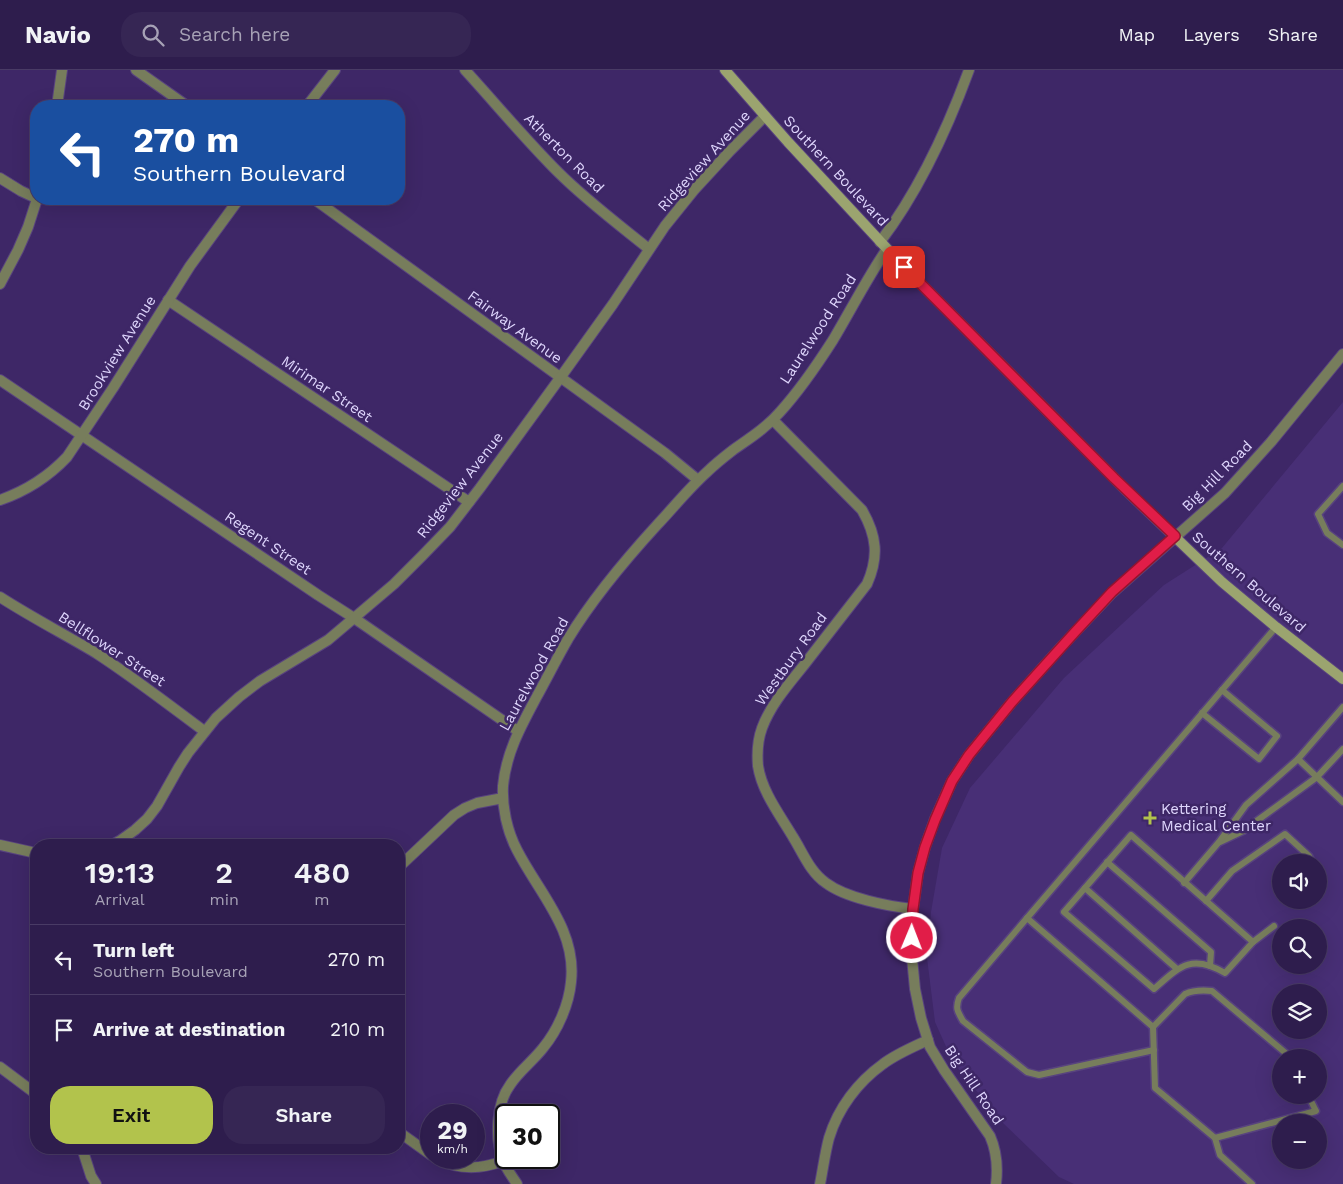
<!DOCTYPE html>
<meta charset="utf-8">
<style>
body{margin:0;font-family:"Work Sans",sans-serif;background:#362654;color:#f1f3f6;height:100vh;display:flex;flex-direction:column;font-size:19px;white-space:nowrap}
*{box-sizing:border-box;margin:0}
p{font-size:16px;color:#a7a2b6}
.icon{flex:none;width:28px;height:28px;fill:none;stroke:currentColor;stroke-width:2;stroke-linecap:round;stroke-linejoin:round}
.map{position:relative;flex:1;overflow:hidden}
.details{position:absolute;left:30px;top:769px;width:375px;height:315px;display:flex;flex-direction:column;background:#2e1d4d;border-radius:20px;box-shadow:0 5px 20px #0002,0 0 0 1px #493b65}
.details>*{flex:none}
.hud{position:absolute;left:30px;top:30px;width:375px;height:105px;border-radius:20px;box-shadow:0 5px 20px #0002,0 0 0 1px #493b65;background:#1a4fa0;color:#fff;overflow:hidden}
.controls{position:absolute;left:1272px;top:784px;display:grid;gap:10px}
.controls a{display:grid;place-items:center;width:55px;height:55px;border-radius:50%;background:#2e1d4d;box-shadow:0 5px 20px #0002,0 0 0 1px #493b65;font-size:25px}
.speed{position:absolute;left:420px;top:1034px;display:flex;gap:10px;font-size:25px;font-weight:700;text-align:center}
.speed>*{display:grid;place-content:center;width:65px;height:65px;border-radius:50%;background:#2e1d4d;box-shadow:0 5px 20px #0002,0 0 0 1px #493b65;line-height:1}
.speed small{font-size:12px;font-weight:400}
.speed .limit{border:2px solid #111;border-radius:8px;background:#fff;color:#111}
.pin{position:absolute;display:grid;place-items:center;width:42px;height:42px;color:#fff;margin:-21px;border-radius:10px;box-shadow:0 2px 8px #0006}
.me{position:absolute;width:55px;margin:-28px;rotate:1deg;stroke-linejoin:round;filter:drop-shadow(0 0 4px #0008)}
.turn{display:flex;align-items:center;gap:18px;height:105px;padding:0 20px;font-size:22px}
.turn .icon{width:65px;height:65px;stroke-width:2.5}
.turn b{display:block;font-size:35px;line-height:42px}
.eta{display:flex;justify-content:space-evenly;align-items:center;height:85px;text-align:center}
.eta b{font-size:30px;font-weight:600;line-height:35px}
.action{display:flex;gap:10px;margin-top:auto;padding:10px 20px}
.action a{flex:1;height:58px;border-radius:20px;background:#b2c34c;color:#111;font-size:20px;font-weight:600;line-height:58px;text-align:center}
.action a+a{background:#362654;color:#f1f3f6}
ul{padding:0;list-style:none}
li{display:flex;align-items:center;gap:15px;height:70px;padding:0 20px;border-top:1px solid #493b65}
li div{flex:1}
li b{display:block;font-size:19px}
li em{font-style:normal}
header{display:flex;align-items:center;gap:30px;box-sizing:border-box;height:70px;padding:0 25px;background:#2e1d4d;border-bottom:1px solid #493b65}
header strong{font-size:24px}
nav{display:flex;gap:28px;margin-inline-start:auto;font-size:18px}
.search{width:350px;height:45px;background:#362654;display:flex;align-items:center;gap:12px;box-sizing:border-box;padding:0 18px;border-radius:20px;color:#a7a2b6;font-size:19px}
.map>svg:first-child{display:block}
.built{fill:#482f76;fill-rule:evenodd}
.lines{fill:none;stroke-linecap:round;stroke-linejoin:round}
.lane-casing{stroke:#58437f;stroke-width:9}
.street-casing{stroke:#58437f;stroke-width:12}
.secondary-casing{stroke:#58437f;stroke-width:12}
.lane{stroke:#777d5c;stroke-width:6}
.street{stroke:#777d5c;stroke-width:10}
.secondary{stroke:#9ba46f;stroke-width:10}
.route-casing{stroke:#92132f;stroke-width:12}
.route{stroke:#e11d48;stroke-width:9}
.poi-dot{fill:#b2c34c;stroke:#3e2767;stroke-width:2}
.labels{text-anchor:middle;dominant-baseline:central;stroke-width:5;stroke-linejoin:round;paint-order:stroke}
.street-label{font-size:15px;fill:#ded5fc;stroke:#3e2767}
.poi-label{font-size:15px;fill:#ded5fc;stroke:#3e2767;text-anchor:start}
</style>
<header>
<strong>Navio</strong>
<div class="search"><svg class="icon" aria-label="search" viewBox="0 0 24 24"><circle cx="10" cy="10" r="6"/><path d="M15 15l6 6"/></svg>Search here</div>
<nav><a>Map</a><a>Layers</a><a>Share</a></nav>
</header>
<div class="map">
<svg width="1343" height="1114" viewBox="0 0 1343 1114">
<rect width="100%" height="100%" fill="#3e2767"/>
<!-- built -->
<path class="built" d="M1343,332V1114H1074L1059,1107L1001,1051L953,992L935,952L927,888L931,842L942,778L970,718L1064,608L1164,515L1222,478ZM1281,792H1319V830H1281ZM1281,858H1319V895H1281ZM1281,922H1319V960H1281ZM1281,988H1319V1025H1281ZM1281,1052H1319V1090H1281Z"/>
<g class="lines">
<defs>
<g id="lane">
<path d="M1343,416L1318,444L1327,463L1343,475"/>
<path d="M1276,557L1027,848L1153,957L1185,924C1194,920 1202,920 1212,921L1288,985L1289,988"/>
<path d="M1202,643L1259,689L1277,666L1222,620"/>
<path d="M1298,689L1343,732"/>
<path d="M1131,765L1253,872L1225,903C1191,883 1179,897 1154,919L1064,842Z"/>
<path d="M1220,772L1243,761L1317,707L1343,679"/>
<path d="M1107,792L1211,882L1210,896"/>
<path d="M1184,813L1219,772L1246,735L1298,689L1343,637"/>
<path d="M1085,818L1177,899"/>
<path d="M1206,831L1232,801L1285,764L1309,786L1312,792"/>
<path d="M1027,848L959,928C955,939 958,942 963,951L1027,1002L1039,1005L1154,980"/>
<path d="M1253,872L1274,856"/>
<path d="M1153,957L1155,1018L1215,1068L1220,1085L1252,1114"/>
<path d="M1215,1068L1316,1041L1308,1025"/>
</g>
<g id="street">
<path d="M136,0L187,36"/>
<path d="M465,0C496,34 526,70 558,102C586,130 618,154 649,179"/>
<path d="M57,36L62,0"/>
<path d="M307,36L335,0"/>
<path d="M0,108L21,121L36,128"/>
<path d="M314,129L665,383L698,410"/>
<path d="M880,172C919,121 947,60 969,0"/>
<path d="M0,214L18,180L28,157L37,129"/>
<path d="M168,230L469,432"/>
<path d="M0,310L318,525L354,548L518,661"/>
<path d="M773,350L862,440C877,466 879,487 867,514C846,541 825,568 804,595C788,615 771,634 762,658C758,669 757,684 758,696C762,722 780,745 793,767C803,783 810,802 826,813C846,828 887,836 913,839"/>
<path d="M0,430C26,421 48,407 67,387L113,318L190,196L239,129"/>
<path d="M0,527C31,547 64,564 96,583C133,607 169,635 204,661"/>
<path d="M0,775L36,783"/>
<path d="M112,775L121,770L135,760L147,749L157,736L179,697L188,683L216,648L239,627L260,611L328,570L354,548L394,514L422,486L450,457L480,418L560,308L613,234L665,156L694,120L729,82L765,46"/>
<path d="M399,797L454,745L465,738L477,733L503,728"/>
<path d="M0,997L36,1024"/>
<path d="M399,1062L431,1085"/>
<path d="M82,1078L91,1106L96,1114"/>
<path d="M436,1088C458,1100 479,1100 503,1091"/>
<path d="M517,1114C512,1106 506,1099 503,1090C495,1069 496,1034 510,1015C519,1001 533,991 543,978C558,960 569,934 571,912C577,860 539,823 517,780C507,761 502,737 503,716C506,683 521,656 536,628C547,608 557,588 568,569C593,528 625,490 657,455C674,437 689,418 707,402C715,394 724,387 733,380C750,368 766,358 780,342C800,320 817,295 833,270C851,240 867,208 887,179"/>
<path d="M820,1114C823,1099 825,1083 829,1068C838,1038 858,1012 883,994C896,984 913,977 928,970"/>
<path d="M996,1114C998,1097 997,1082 990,1066L944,1000L930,977L921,948L915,919L912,888L913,839L918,803L925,777L935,749L952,711L969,685L1012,632L1063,575L1112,523L1225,423L1271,372L1343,284"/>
</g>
<path id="secondary" d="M725,0L788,72L904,197L1127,421L1222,512L1276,557L1343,609"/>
</defs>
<!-- lane casing -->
<use href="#lane" class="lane-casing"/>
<!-- street casing -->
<use href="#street" class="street-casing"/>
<!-- secondary casing -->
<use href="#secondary" class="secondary-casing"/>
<!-- lane -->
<use href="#lane" class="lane"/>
<!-- street -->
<use href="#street" class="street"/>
<!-- secondary -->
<use href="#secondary" class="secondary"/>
</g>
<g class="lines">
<defs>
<path id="route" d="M904,197L1114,408L1175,466L1112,522L1075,562L1012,632L969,685L952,711L935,750L925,777L918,803L913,839L912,868"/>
</defs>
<!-- route casing -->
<use href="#route" class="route-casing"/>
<!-- route -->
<use href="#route" class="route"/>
</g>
<!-- markers -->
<path class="poi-dot" d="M1147.5 740.5h5v5h5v5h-5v5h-5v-5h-5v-5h5z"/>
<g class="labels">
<!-- street labels -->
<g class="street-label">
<text transform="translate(564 83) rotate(45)">Atherton Road</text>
<text transform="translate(704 91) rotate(-48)">Ridgeview Avenue</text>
<text transform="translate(836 101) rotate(47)">Southern Boulevard</text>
<text transform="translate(515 257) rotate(36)">Fairway Avenue</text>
<text transform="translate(818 259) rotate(-57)">Laurelwood Road</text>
<text transform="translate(117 283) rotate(-58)">Brookview Avenue</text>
<text transform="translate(327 319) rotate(34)">Mirimar Street</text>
<text transform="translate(1217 406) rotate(-45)">Big Hill Road</text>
<text transform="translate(460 415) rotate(-52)">Ridgeview Avenue</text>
<text transform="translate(268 473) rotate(34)">Regent Street</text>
<text transform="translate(1249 512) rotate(41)">Southern Boulevard</text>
<text transform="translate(112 579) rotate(33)">Bellflower Street</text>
<text transform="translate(791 589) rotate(-54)">Westbury Road</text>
<text transform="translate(534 604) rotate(-61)">Laurelwood Road</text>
<text transform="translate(974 1015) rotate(56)">Big Hill Road</text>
</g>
<!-- poi labels -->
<g class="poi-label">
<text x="1161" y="739">Kettering<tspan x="1161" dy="17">Medical Center</tspan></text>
</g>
</g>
</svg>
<div class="controls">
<a><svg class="icon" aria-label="sound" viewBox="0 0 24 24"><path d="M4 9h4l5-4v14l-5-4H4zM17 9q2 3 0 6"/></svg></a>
<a><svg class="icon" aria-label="search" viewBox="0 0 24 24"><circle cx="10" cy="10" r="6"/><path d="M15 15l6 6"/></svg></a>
<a><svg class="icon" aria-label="layers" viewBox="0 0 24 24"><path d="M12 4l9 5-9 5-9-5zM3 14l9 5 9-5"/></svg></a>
<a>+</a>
<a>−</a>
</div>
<div class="speed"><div>29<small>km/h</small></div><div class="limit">30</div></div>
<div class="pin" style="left:904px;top:197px;background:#d93025"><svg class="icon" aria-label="arrive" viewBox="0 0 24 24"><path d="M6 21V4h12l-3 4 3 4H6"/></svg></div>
<svg class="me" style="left:912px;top:868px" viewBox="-20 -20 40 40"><circle r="17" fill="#e11d48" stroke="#fff" stroke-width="3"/><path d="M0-11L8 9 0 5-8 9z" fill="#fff"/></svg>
<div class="hud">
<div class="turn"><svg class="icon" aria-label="left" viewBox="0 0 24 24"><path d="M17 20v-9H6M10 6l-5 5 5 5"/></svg><div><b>270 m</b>Southern Boulevard</div></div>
</div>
<section class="details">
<div class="eta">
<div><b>19:13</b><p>Arrival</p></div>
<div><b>2</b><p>min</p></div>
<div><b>480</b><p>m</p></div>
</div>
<ul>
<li><svg class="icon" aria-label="left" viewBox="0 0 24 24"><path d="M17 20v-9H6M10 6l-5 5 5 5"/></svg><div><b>Turn left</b><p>Southern Boulevard</p></div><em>270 m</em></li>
<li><svg class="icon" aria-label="arrive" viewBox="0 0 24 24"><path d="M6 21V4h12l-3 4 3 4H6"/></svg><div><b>Arrive at destination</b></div><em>210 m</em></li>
</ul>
<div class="action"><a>Exit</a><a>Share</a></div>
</section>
</div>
